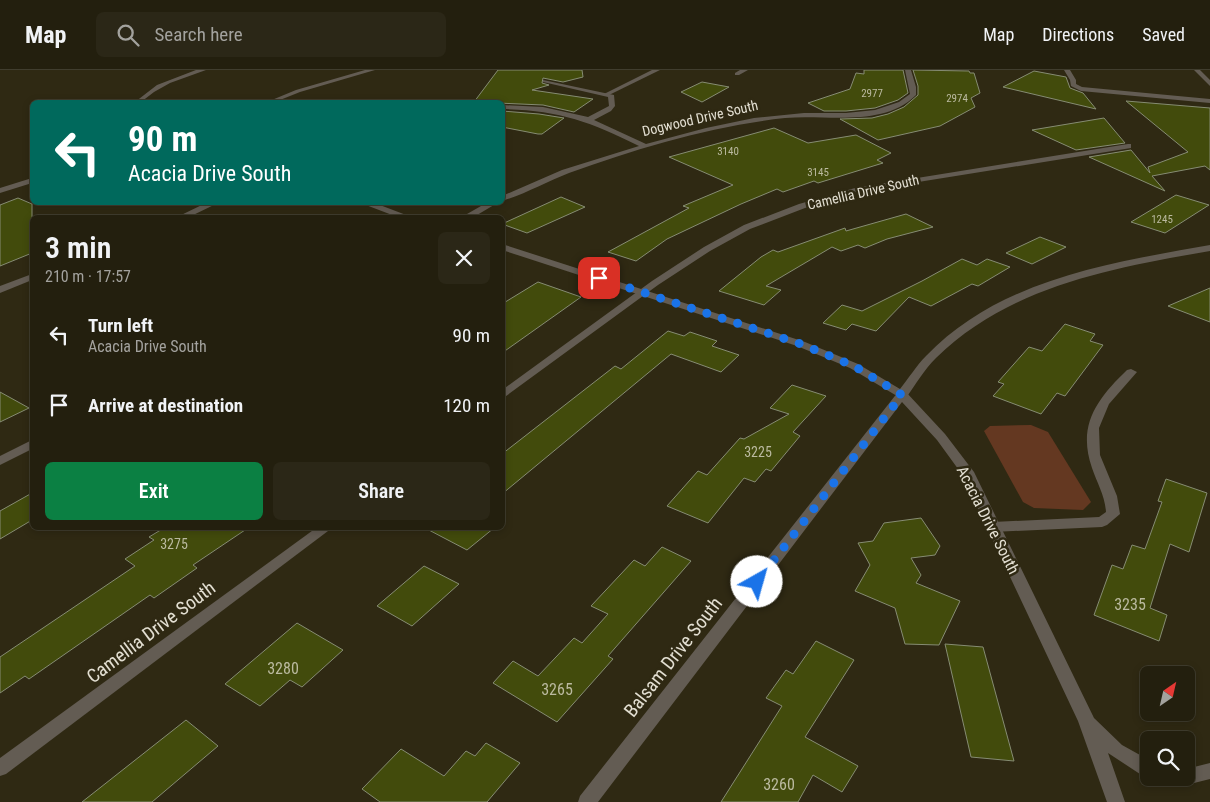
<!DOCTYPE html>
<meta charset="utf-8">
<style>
body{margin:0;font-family:"Roboto Condensed",sans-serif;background:#2b2717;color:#f1f3f6;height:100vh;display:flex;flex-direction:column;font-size:19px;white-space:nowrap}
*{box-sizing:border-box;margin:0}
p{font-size:16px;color:#a3a29e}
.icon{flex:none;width:28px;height:28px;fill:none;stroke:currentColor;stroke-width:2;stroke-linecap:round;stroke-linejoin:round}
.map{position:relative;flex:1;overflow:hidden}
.details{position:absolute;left:30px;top:145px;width:475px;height:315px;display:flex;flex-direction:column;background:#231f0e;border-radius:8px;box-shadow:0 2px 8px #0003,0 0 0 1px #403d2e}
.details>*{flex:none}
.top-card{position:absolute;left:30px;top:30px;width:475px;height:105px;border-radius:8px;box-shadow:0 2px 8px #0003,0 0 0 1px #403d2e;background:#00695c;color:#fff;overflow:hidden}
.needle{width:32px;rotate:34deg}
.controls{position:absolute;left:1140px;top:596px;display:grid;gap:10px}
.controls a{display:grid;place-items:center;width:55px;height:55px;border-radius:8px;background:#231f0e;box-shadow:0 2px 8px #0003,0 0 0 1px #403d2e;font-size:25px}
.pin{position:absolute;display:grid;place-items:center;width:42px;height:42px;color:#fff;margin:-21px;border-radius:10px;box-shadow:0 2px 8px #0006}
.me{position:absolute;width:55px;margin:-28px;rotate:38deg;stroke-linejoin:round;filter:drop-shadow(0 0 4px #0008)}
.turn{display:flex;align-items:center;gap:18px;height:105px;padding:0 15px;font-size:22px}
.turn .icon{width:65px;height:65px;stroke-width:2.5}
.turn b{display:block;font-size:35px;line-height:42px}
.round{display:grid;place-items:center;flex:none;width:52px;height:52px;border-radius:8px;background:#2b2717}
.summary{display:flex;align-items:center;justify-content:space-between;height:85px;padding:0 15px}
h1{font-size:30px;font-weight:600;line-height:38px}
.action{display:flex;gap:10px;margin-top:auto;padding:10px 15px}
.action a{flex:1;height:58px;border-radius:8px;background:#0b8043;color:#fff;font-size:20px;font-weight:600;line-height:58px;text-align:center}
.action a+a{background:#2b2717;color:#f1f3f6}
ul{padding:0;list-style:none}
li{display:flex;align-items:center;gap:15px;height:70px;padding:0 15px}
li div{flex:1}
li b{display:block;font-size:19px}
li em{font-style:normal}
header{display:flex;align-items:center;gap:30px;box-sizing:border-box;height:70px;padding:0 25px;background:#231f0e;border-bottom:1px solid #403d2e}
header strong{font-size:24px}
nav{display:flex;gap:28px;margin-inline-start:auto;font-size:18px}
.search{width:350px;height:45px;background:#2b2717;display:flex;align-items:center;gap:12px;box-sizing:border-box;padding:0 18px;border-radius:8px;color:#a3a29e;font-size:19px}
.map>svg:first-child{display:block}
.green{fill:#643821}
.building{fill:#424b0c;stroke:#868c73}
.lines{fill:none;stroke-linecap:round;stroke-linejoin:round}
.service{fill:#635c53;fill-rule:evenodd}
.minor{fill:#635c53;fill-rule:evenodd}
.tertiary{fill:#635c53;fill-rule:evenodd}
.route{stroke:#1a73e8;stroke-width:9;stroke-dasharray:0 16.2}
.labels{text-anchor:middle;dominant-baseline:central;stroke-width:5;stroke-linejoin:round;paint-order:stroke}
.far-number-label{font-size:11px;fill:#bbbaa0}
.far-street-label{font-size:14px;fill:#e3dfd2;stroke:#2f2913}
.number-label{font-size:14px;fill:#bbbaa0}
.street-label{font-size:16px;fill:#e3dfd2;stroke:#2f2913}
.near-number-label{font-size:16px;fill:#bbbaa0}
.near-street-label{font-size:19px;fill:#e3dfd2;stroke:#2f2913}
</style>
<header>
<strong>Map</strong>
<div class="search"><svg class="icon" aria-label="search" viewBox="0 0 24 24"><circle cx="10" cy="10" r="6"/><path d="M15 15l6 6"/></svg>Search here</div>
<nav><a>Map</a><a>Directions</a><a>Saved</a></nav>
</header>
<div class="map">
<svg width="1210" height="732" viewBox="0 0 1210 732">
<rect width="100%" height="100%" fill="#2f2913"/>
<!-- green -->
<path class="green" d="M1031,355L1048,362L1091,432L1083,440L1034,438L1023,432L984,361L990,356Z"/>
<!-- building -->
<g class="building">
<path d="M498,0H582L583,7L563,12L543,8L542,13L549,15L532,20L593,29L574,42L543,35L474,32Z"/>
<path d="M864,0H903L908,23L898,30L875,38L846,41H824L808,33L850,19L856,3L864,4Z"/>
<path d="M913,0L969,1L970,3H974L980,23L971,28L975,37L940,56L878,70L840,49L872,48L888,44L904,37L918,25V16Z"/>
<path d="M1034,1L1066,7L1070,18L1083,23L1096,39L1003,17Z"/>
<path d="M702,12L729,17L702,32L681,22Z"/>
<path d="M1126,31L1210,38V100L1205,96L1152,106L1165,121L1089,87L1131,80L1150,103L1148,97L1188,82Z"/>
<path d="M502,41L539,44L564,48L542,64H538L502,57Z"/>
<path d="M1104,48L1125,73L1076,80L1032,60Z"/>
<path d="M774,58L808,73L856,65L891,83L877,90L883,93L818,113L814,111L783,122L777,119L741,134L667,169L636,191L608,182L689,138L683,136L733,115L669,87Z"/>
<path d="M1176,125L1209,135L1165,163L1131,152Z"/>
<path d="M561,127L585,137L527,163L502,154Z"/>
<path d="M18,128L32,134V183L0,196V135Z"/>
<path d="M906,144L933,157L887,169L865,178L858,175L841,181L832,177L766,216L781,220L764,235L719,221L761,187L773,180L778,182L845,158L846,161Z"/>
<path d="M1040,167L1066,177L1032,194L1006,183Z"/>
<path d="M962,189L977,195L987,189L1010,197L978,216L972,214L931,236L909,227L876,261L852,254L846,260L823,253L842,235L862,241L922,211Z"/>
<path d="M538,212L581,227L502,283V234Z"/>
<path d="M1210,218V252L1168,236Z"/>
<path d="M1065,254L1095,264L1090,271L1103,275L1065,326L1057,323L1041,344L993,326L1004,314L998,312L1029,277L1042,281Z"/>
<path d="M668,261L684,266L690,262L717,271L712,276L739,285L721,302L671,284L502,424V384L615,296L621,299Z"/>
<path d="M792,315L826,326L793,362L800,366L771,401L766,399L755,412L744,408L708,453L667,436L698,401L707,405L740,368L744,369L789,344L770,338Z"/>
<path d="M0,322L29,338L0,352Z"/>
<path d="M1166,409L1207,423L1189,482L1170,474L1150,538L1167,545L1159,571L1094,545L1112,495L1123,499L1132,475L1145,479L1162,432L1158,431Z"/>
<path d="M32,423V450L0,469V441Z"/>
<path d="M921,448L940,476L935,485L911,488L921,505L916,513L960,531L939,575L905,574L895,538L855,521L870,495L858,473L873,471L884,453Z"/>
<path d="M164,458H248L193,495L197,498L154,528L150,525L29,609L25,606L0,623V587L135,496L125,489L154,470L149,467Z"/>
<path d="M425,458H494L467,480Z"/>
<path d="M662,477L691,491L608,586L613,589L557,652L493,613L513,591L538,606L574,568L582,573L608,544L591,536L634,490L645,496Z"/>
<path d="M424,496L459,514L412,556L377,536Z"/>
<path d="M297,553L343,580L302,617L290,610L260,636L225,614Z"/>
<path d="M816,571L854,590L805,667L858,696L842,722L813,705L798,732H721L782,636L766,628L786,600L793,604Z"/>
<path d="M945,574L983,577L1014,691L971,687Z"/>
<path d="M186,650L218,676L152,732H82Z"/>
<path d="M486,673L520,693L487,732H380L362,719L401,679L444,706L466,681L475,686Z"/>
</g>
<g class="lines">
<!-- service -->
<g class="service">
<path d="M652,0H660L609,25L604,24Z"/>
<path d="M1064,0H1070L1076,10V14L1082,17L1210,29V33L1081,21L1071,16L1070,10Z"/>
<path d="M1194,0H1200L1210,10V16Z"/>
<path d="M1131,299L1137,302L1109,334L1099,358L1100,385L1117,426L1120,444L1107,455L1102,457L993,462L988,460L986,457L988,454L993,452L1099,447L1106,442C1105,426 1097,413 1092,398C1077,355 1097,329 1127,300Z"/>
</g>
<!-- minor -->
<g class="minor">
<path d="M365,0H375L300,22L275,32H267L296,20Z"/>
<path d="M740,0H748L739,5H735V3Z"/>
<path d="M905,0H911L916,17V25C883,58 827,44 785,48C712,56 638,78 569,103C546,112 525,124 502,131V126L562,100L639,76C590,51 557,40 502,39V35L543,37L588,47L609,36L608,27L543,12V10L614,25L615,36L611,41L594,50L646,74L706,58L754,48L804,43H846L875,40L899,32L910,24Z"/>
<path d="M1128,74H1131V78L856,122L805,138L750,159L710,181L658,215L502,329V320L652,211L704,177L744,155L799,134L855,118Z"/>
<path d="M32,108V113L0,123V118Z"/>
<path d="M208,132H220L187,148H175Z"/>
<path d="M488,132H499L472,148H460Z"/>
<path d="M32,204V210L0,223V216Z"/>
<path d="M902,321L906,322L945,364L974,402L1094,648L1122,675L1149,690V708H1150H1149L1143,706L1108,683L1125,732H1107L1078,651L961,403L937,370L902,332L598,732H578L580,726L898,322Z"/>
<path d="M32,370V379L0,395V386Z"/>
<path d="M316,458H332L6,704L0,706V688Z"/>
<path d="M1210,693V709L1186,715L1179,713L1177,708H1186V699Z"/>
</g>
<!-- tertiary -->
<g class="tertiary">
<path d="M196,0H206L170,13L154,22L141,32H135L157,15Z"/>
<path d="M358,132H372L414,148H400Z"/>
<path d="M502,174L805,272L858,294L900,319C909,308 916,296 926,286C1000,209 1110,193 1210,175V181C1112,198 1010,216 936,288C924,300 916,314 906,328L902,329L850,298L797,276L502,180Z"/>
</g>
</g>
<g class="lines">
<!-- route -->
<path class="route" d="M599,208L801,274L854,296L902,325L757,512"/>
</g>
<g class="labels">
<!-- far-number labels -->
<g class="far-number-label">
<text x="872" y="23">2977</text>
<text x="957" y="28">2974</text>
<text x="728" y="81">3140</text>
<text x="818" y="102">3145</text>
<text x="1162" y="149">1245</text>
</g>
<!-- far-street labels -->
<g class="far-street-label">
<text transform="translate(700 48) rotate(-13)">Dogwood Drive South</text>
<text transform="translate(863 122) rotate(-13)">Camellia Drive South</text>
</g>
<!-- number labels -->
<g class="number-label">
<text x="758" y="382">3225</text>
<text x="174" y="474">3275</text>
</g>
<!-- street labels -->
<g class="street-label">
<text transform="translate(988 450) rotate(63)">Acacia Drive South</text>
</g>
<!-- near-number labels -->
<g class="near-number-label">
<text x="1130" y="534">3235</text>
<text x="283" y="598">3280</text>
<text x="557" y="619">3265</text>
<text x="779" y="714">3260</text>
</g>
<!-- near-street labels -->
<g class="near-street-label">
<text transform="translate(151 562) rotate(-37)">Camellia Drive South</text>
<text transform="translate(673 587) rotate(-52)">Balsam Drive South</text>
</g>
</g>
</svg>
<div class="controls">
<a><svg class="needle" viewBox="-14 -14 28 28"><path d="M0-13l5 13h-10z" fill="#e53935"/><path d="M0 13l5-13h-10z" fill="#a3a29e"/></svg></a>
<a><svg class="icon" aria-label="search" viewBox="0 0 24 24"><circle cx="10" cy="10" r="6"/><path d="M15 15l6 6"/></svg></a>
</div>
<div class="pin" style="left:599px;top:208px;background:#d93025"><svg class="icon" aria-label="arrive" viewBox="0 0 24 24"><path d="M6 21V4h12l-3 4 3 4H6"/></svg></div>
<svg class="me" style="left:757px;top:512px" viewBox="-20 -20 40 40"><circle r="19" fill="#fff"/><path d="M0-13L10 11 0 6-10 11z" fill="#1a73e8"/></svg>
<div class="top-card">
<div class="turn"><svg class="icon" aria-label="left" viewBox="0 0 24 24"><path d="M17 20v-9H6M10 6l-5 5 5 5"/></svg><div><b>90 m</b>Acacia Drive South</div></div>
</div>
<section class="details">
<div class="summary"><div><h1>3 min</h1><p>210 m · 17:57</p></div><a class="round"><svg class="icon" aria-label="close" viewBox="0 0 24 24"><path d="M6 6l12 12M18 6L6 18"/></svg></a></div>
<ul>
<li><svg class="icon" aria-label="left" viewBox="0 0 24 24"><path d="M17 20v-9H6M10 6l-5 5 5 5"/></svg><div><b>Turn left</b><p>Acacia Drive South</p></div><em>90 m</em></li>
<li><svg class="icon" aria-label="arrive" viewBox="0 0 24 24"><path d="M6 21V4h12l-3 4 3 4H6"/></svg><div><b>Arrive at destination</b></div><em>120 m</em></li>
</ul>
<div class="action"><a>Exit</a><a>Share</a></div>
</section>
</div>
